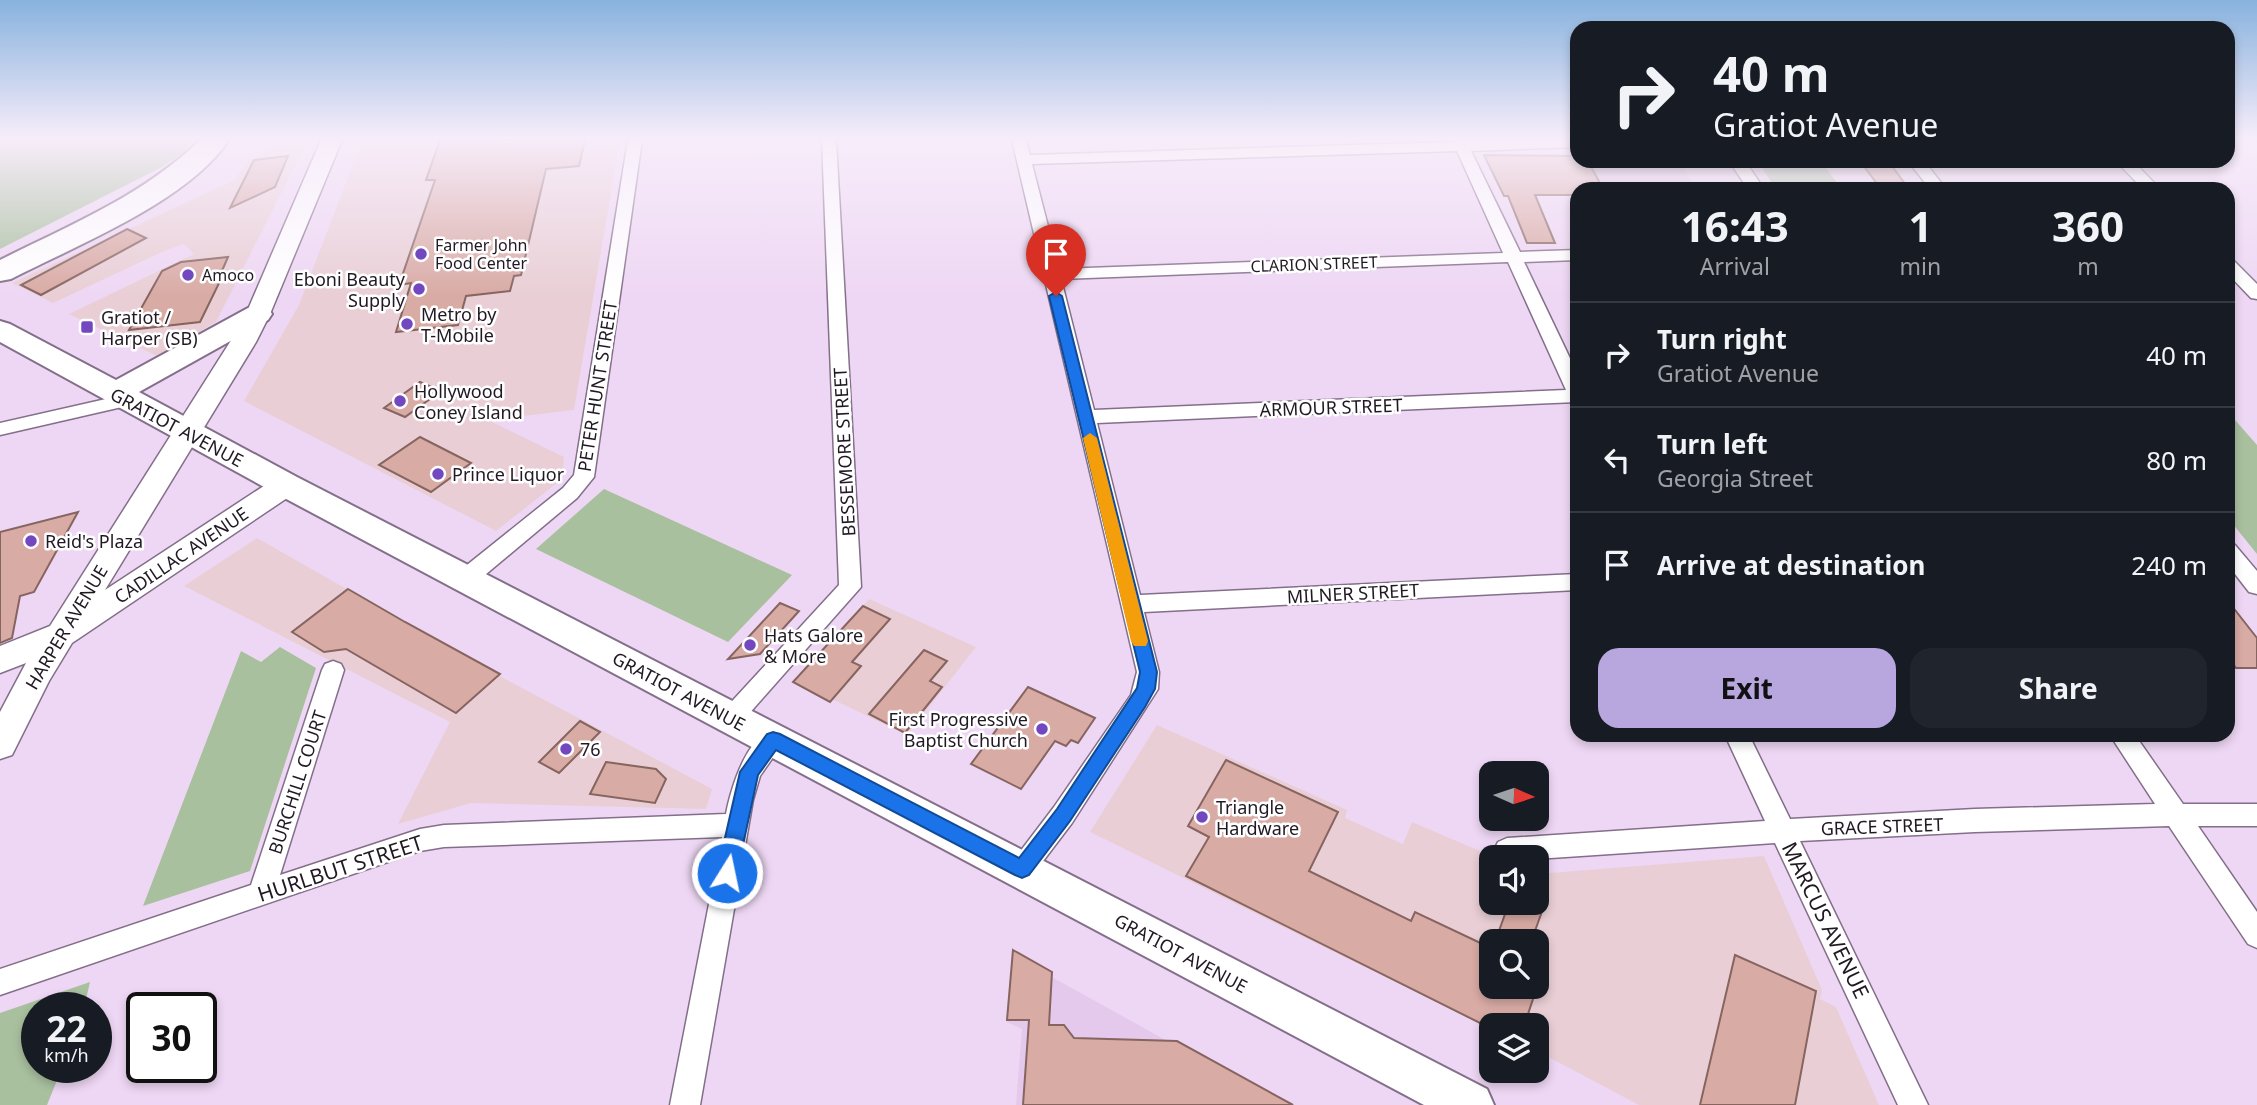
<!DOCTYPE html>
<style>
body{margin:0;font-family:"Noto Sans",sans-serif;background:#20242c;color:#f1f3f6;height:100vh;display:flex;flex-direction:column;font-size:26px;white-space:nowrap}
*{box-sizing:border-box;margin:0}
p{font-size:23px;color:#9ea1a6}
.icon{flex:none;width:38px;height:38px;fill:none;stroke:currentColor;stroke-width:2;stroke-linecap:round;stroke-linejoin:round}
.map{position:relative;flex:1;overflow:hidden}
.panel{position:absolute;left:1570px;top:182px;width:665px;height:560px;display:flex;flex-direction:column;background:#171b24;border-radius:21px;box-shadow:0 4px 10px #0003}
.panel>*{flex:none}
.hud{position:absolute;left:1570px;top:21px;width:665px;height:147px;border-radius:21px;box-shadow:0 4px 10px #0003;background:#171b24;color:#f1f3f6;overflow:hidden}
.needle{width:46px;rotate:93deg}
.fabs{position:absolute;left:1479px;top:761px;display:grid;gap:14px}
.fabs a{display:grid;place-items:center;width:70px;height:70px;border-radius:14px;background:#171b24;box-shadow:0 4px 10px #0003;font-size:35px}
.speed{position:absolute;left:21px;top:992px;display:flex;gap:14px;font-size:35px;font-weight:700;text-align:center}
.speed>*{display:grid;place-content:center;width:91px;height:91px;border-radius:50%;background:#171b24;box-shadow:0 4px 10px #0003;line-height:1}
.speed small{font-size:18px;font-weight:400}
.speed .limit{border:4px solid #111;border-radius:10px;background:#fff;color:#111}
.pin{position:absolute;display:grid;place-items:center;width:60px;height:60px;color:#fff;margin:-72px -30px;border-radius:50% 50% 50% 0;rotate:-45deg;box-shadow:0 0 7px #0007}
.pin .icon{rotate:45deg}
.me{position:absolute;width:77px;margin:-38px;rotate:10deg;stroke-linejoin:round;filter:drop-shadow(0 0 5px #0008)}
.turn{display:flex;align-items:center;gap:24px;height:147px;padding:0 28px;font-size:32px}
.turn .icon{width:91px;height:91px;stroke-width:2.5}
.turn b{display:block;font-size:49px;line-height:60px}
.eta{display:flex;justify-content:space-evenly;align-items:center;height:119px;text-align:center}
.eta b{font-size:42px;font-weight:700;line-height:49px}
.cta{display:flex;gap:14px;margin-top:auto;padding:14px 28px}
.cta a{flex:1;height:80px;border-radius:21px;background:#b8a6de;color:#111;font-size:28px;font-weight:700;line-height:80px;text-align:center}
.cta a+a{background:#20242c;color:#f1f3f6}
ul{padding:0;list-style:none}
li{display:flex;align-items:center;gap:21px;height:105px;padding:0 28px;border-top:2px solid #363941}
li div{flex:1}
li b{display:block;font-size:26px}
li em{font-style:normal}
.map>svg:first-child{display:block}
.commercial{fill:#e9cfd5;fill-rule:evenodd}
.built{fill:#e4c9ec}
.green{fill:#a9c09f}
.building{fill:#d9aba5;stroke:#866460;stroke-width:2}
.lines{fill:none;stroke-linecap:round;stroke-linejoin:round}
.street-casing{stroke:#836f89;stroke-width:3}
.secondary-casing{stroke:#836f89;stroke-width:3}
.primary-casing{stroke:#836f89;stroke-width:4}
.highway-casing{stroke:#836f89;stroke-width:4}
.street{fill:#fff;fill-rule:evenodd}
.secondary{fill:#fff;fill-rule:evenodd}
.primary{fill:#fff;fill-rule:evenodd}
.highway{fill:#fff;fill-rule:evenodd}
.route{fill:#1a73e8;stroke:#114b97;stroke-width:2}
.slow{fill:#f59e0b}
.poi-dot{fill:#7347c0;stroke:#fff;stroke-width:2.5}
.labels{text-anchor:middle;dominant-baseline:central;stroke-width:5;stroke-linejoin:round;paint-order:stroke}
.far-poi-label{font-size:16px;fill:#201822;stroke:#fff;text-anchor:start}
.far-street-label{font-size:16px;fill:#201822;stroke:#fff}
.poi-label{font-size:18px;fill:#201822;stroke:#fff;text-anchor:start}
.street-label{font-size:18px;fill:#201822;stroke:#fff}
.near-street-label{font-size:21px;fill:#201822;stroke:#fff}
</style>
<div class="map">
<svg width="2257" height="1105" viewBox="0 0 2257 1105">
<rect width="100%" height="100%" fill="#eed7f4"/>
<!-- commercial -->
<g class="commercial">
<path d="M291,140H308L216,322L157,356L69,314L194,254L184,244L164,251L53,303L12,283L235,180L249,159Z"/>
<path d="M620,140L574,410L488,420L564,457L562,479L496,531L244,401L299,305L362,141Z"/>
<path d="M257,538L496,674L712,789L706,809L471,803L398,824L450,722L184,586Z"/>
<path d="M869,599L976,647L907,735L796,682Z"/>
<path d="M1157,725L1347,810L1345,818L1403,844L1412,822L1494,857L1491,858V903H1536L1537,874L1764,856L1822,990L1820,999L1836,1007L1879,1105H1639L1537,1051L1536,1026H1491V1029L1090,832ZM1491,942H1536V987H1491Z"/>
</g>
<!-- built -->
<g class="built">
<path d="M1577,155V161H1679L1696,189H1577V196H1504L1484,156Z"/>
<path d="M1015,956L1050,976L1283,1105H1016L1022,1029L1007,1022Z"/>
</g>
<!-- green -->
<g class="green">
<path d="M0,140H193L183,153L160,168L0,249Z"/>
<path d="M1825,167L1842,189H1776L1762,168Z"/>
<path d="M2228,412L2257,445V554L2228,518Z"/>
<path d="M604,489L792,575L728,642L536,549Z"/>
<path d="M280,647L316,668L250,871L143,906L241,651L261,662Z"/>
<path d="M90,982L84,1008H37V1068H62L47,1105H0V1013Z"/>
</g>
<!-- building -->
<g class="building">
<path d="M440,140H585L579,166L546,169L521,275L514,276L510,291L466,296L458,325L396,332L411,283L399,285L435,180H426Z"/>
<path d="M1484,155L1577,156V161H1588L1603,189H1577V195H1535L1555,243H1527L1508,196H1504Z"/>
<path d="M288,156L275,187L230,208L254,160Z"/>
<path d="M1860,161H1888L1909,189H1881Z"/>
<path d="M127,229L146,238L41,295L21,285Z"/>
<path d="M228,257L221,273H224L200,322L129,330L162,271L181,262Z"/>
<path d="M420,382L441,391L405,417L384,408Z"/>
<path d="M420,437L471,463L431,492L379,465Z"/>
<path d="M78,512L34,592L20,596L12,638L0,643V532Z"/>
<path d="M348,589L405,622L500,674L456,713L346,649L324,652L292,632Z"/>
<path d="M2228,601L2257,638V668H2236L2228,657Z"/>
<path d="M780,603L799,611L760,654L728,659Z"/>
<path d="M863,606L890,619L852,662L861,666L830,702L793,682Z"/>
<path d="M924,650L947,661L930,681L942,687L905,733L869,714Z"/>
<path d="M1028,687L1095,718L1078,743L1071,740L1066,746L1055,741L1021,789L971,764Z"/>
<path d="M580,721L600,732L559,773L539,762Z"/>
<path d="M1226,760L1338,812L1309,871L1411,921L1415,912L1491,948V987H1537L1524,1026H1486L1186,876L1209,837L1188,826Z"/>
<path d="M606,762L656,769L666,779L655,803L590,794Z"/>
<path d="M1509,903H1545L1531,942H1495Z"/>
<path d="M1013,950L1052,972L1049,1025H1064L1074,1038L1177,1041L1293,1105H1023L1029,1020H1007Z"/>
<path d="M1735,955L1816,991L1795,1105H1700Z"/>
</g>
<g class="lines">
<defs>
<g id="street">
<path d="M628,140H642L594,477L577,498L473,585L465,587L457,585L454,579L457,573L563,488L574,475Z"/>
<path d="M822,140H836L861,587L739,725L731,728L723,725L719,718L723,711L839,585Z"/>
<path d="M1012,140H1026L1030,155L1453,142L1452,140H1577V147L1471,151L1520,252L1577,250V260L1524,262L1577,373V402L1097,423L1140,595L1577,574V590L1144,612L1159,672L1158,689L1072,823L1031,877L1022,881L1013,877L1009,869L1013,861L1054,807L1131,695L1137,672ZM1457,151L1503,253L1059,269L1032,164ZM1508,262L1566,390L1094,410L1061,279Z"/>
<path d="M1729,161H1745L1764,189H1748Z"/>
<path d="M1908,161H1924L1946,189H1930Z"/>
<path d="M2116,161H2133L2160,189H2143Z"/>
<path d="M2228,260L2234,261L2257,284V299L2251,298L2228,274Z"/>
<path d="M128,394L135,396L137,400L135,404L0,435V423Z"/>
<path d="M2228,542L2235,545L2257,571V594L2249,592L2228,565Z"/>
<path d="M333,661L341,664L344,670L280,875L420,829L444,825L726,814C730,791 750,722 781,733L785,740L760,776L753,800L700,1105H670L722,837L444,847L420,851L0,995V969L251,885L322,670L325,664Z"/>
<path d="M1725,735H1749L1790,819L1975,809L2155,804L2110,735H2135L2183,804H2257V826H2198L2257,912V948L2248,944L2169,826L1975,832L1800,841L1928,1105H1898L1775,843L1536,859L1498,858L1494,850L1498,842L1507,838L1765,821Z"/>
</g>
<path id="secondary" d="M321,140H342L270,314L256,342L105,590L276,478L286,475L296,478L300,485L296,492L72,643L49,681L12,755L0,759V712L26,663L0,673V646L50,626L230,342L246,314Z"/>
<path id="primary" d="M258,306L268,308L272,314L268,320L139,392L297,477L1487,1089L1494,1105H1424L275,493L0,342V321L10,324L116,380L248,308Z"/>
<path id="highway" d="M200,140H229C187,202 77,245 11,279L0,281V260C70,225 144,195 200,140Z"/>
</defs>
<!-- street casing -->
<use href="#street" class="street-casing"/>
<!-- secondary casing -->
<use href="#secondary" class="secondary-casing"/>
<!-- primary casing -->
<use href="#primary" class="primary-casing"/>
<!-- highway casing -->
<use href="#highway" class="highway-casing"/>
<!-- street -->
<use href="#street" class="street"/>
<!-- secondary -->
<use href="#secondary" class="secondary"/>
<!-- primary -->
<use href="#primary" class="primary"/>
<!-- highway -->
<use href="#highway" class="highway"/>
</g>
<!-- sky -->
<linearGradient id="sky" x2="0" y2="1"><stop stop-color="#88b2de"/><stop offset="0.47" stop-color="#f7edfa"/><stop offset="1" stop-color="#f7edfa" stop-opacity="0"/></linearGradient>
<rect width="2257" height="295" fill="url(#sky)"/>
<!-- route -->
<path class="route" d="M1056,292L1062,296L1157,672L1155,689L1145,707L1070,821L1029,875L1022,878L1015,875L776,750L758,775L737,873L734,880L727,882L720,880L717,873L740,772L767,734L773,732L780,734L1019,858L1057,809L1137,688L1140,672L1049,296Z"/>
<!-- slow -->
<path class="slow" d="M1090,433L1097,438L1148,641L1146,646H1134L1131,641L1083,438Z"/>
<!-- markers -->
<g class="poi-dot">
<circle cx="421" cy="254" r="7"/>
<circle cx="188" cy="275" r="7"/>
<circle cx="419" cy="289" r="7"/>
<circle cx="407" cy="324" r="7"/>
<rect x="80" y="320" width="14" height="14" rx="3.5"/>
<circle cx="400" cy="401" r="7"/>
<circle cx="438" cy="474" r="7"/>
<circle cx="31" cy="541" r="7"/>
<circle cx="750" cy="645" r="7"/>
<circle cx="1042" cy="729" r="7"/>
<circle cx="566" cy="749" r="7"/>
<circle cx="1202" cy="817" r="7"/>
</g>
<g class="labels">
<!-- far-poi labels -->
<g class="far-poi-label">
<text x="435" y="245">Farmer John<tspan x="435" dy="18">Food Center</tspan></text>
<text x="202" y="275">Amoco</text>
</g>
<!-- far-street labels -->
<g class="far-street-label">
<text transform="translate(1314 264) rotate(-2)">CLARION STREET</text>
</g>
<!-- poi labels -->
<g class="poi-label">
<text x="405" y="279" text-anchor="end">Eboni Beauty<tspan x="405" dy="21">Supply</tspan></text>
<text x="421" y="314">Metro by<tspan x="421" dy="21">T-Mobile</tspan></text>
<text x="101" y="317">Gratiot /<tspan x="101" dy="21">Harper (SB)</tspan></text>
<text x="414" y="391">Hollywood<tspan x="414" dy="21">Coney Island</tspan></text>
<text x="452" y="474">Prince Liquor</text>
<text x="45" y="541">Reid's Plaza</text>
<text x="764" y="635">Hats Galore<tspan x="764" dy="21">&amp; More</tspan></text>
<text x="1028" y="719" text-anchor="end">First Progressive<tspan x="1028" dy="21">Baptist Church</tspan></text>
<text x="580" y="749">76</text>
<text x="1216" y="807">Triangle<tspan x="1216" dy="21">Hardware</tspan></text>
</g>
<!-- street labels -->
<g class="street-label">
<text transform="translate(597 386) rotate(-81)">PETER HUNT STREET</text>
<text transform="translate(1331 407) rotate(-2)">ARMOUR STREET</text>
<text transform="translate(177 427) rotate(28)">GRATIOT AVENUE</text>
<text transform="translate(844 452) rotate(-93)">BESSEMORE STREET</text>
<text transform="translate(181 555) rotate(-34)">CADILLAC AVENUE</text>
<text transform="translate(1353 593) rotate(-3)">MILNER STREET</text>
<text transform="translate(66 627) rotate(-59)">HARPER AVENUE</text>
<text transform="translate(679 691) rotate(28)">GRATIOT AVENUE</text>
<text transform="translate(297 782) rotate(-72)">BURCHILL COURT</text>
<text transform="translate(1882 826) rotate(-2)">GRACE STREET</text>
<text transform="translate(1181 953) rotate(28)">GRATIOT AVENUE</text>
</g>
<!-- near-street labels -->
<g class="near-street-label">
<text transform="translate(340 868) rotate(-18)">HURLBUT STREET</text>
<text transform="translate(1826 920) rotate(64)">MARCUS AVENUE</text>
</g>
</g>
</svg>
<div class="fabs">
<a><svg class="needle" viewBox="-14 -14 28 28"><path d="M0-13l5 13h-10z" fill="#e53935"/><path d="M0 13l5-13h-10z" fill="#9ea1a6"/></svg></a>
<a><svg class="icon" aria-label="sound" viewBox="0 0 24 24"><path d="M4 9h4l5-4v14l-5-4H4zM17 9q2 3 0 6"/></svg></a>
<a><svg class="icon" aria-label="search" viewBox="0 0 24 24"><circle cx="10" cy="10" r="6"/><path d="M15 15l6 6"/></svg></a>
<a><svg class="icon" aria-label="layers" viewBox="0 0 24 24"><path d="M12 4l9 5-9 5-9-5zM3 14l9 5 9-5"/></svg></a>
</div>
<div class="speed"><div>22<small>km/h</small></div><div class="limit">30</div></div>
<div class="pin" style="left:1056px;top:296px;background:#d93025"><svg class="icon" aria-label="arrive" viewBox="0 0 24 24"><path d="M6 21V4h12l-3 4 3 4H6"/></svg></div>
<svg class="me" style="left:727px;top:873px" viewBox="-20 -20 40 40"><circle r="17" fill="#1a73e8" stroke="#fff" stroke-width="3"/><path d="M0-11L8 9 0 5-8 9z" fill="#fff"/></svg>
<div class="hud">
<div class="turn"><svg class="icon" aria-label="right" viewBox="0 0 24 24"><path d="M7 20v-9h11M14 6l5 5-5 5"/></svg><div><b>40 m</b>Gratiot Avenue</div></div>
</div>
<section class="panel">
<div class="eta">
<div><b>16:43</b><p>Arrival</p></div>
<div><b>1</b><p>min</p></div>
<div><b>360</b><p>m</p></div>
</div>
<ul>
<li><svg class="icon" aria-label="right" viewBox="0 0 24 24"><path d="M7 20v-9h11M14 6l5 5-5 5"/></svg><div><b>Turn right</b><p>Gratiot Avenue</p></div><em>40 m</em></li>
<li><svg class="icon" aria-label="left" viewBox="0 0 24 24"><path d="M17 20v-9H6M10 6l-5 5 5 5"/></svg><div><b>Turn left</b><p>Georgia Street</p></div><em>80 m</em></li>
<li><svg class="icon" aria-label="arrive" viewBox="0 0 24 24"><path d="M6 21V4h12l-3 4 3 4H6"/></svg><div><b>Arrive at destination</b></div><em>240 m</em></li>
</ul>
<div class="cta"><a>Exit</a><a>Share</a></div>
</section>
</div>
